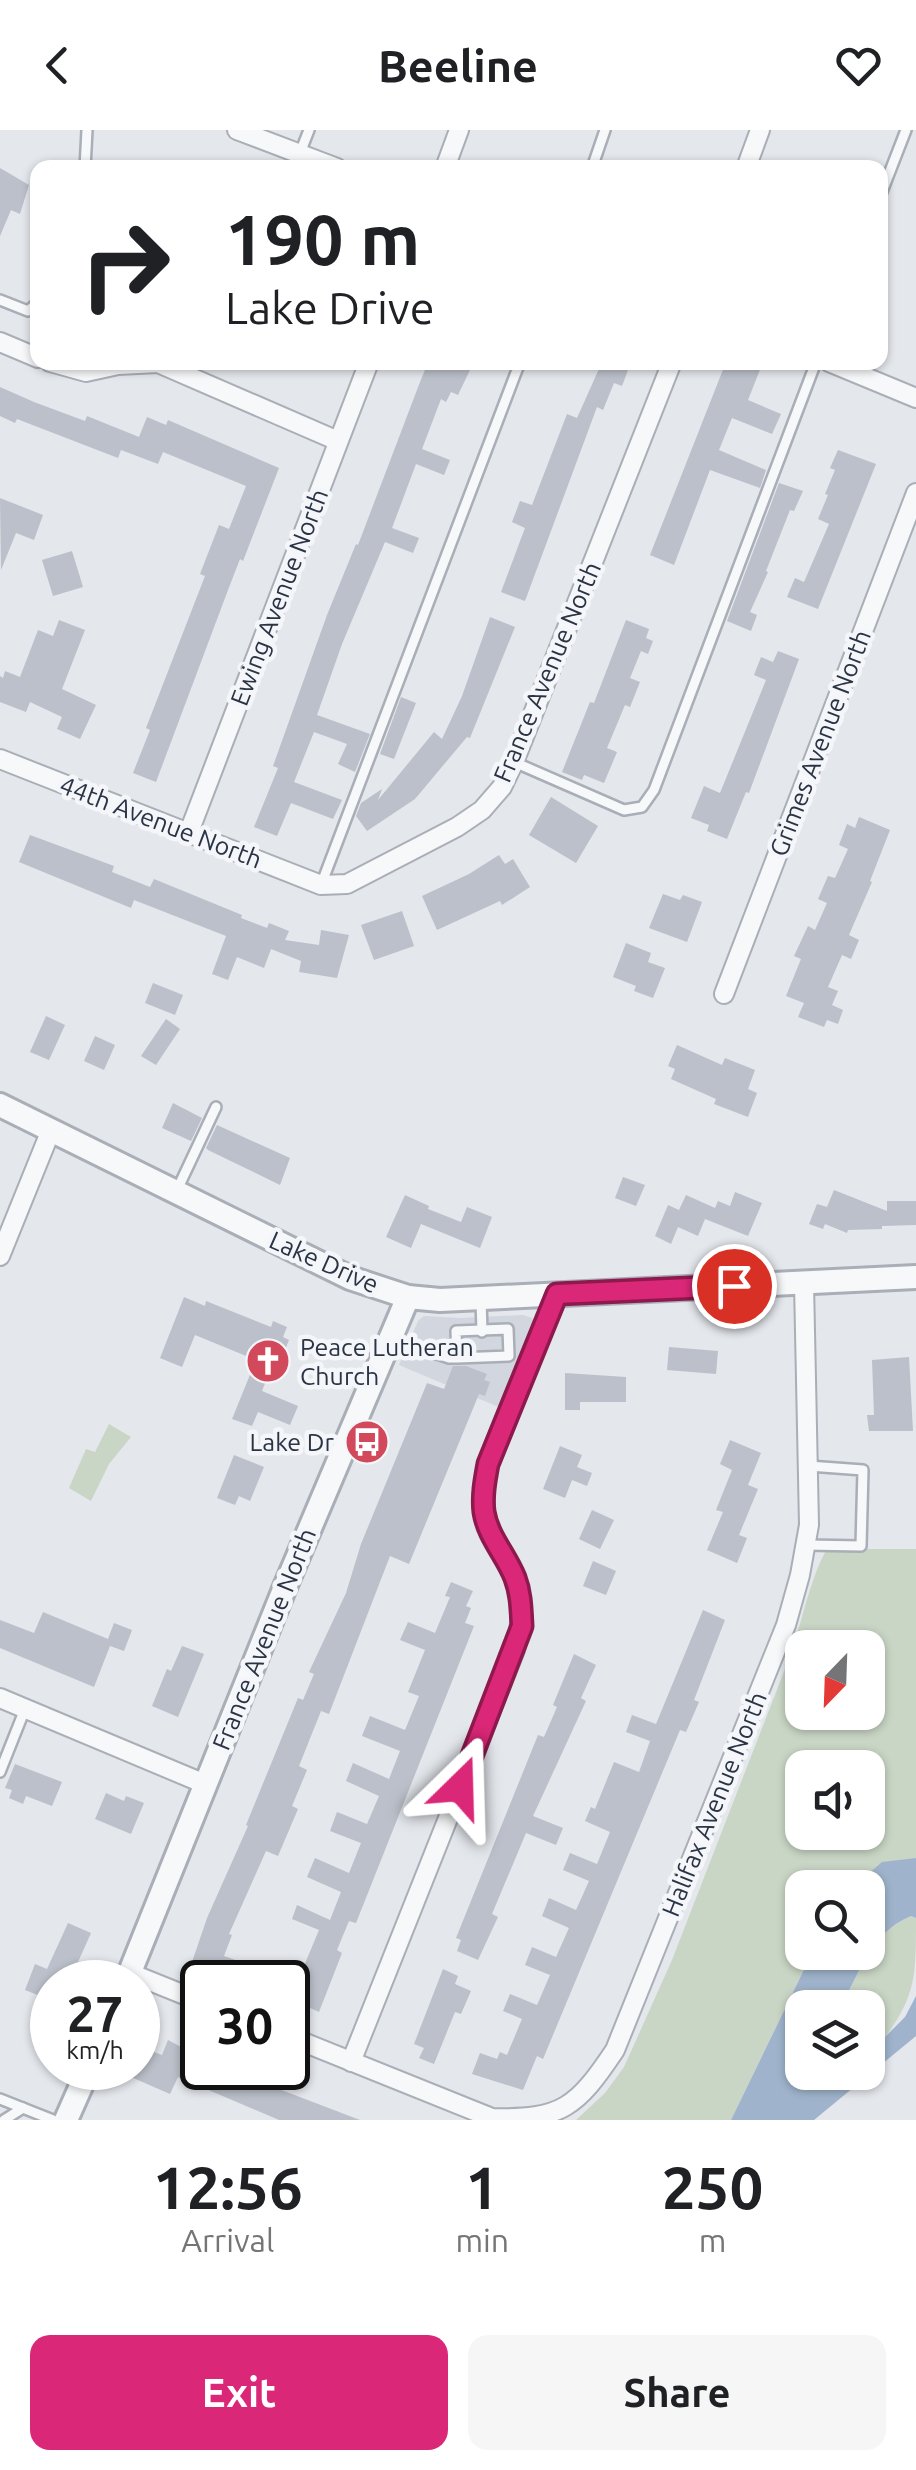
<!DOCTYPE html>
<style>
body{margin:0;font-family:Ubuntu,sans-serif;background:#f6f6f6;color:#202124;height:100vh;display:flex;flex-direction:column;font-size:38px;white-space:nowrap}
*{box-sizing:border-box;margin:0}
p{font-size:32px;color:#757577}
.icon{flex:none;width:55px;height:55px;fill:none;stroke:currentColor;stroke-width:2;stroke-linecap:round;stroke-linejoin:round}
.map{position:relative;height:1990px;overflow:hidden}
.panel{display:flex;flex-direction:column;background:#fff;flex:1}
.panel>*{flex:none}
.top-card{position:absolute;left:30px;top:30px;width:858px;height:210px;border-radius:20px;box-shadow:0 2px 8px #0004;background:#fff;color:#202124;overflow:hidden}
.needle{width:65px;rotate:203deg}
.tools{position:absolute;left:785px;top:1500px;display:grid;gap:20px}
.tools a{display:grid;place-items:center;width:100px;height:100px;border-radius:20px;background:#fff;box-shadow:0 2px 8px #0004;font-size:50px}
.speed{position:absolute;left:30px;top:1830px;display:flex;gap:20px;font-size:50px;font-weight:700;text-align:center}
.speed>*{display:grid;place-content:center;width:130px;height:130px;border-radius:50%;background:#fff;box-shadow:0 2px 8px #0004;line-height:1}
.speed small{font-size:25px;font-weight:400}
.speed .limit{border:5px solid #111;border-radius:15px;background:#fff;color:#111}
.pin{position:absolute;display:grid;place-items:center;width:85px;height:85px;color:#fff;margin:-42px;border:5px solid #fff;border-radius:50%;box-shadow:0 2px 10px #0007}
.me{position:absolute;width:110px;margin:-55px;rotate:22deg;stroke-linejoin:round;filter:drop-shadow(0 0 8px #0008)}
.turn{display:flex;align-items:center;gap:35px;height:210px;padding:0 30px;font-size:45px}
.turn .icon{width:130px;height:130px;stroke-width:2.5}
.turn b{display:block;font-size:70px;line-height:85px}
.eta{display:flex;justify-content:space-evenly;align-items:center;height:170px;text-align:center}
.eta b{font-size:60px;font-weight:700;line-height:70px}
.button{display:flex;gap:20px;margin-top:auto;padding:20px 30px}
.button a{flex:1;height:115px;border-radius:20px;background:#db2777;color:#fff;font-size:40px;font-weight:700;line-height:115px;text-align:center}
.button a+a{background:#f6f6f6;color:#202124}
header{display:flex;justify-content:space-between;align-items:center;height:130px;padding:0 30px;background:#fff;font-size:45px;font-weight:700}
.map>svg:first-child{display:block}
.built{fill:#d2d6de}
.green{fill:#c9d6c5;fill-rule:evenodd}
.water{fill:#9fb4cc}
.building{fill:#bbc0ca}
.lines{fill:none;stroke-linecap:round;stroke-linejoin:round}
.service-casing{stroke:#a9aeb7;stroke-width:14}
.minor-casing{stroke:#a9aeb7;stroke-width:22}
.tertiary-casing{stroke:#a9aeb7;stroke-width:28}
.service{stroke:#f7f8fa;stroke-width:9}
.minor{stroke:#f7f8fa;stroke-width:18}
.tertiary{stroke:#f7f8fa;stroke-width:22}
.route-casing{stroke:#8e194d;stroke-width:25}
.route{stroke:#db2777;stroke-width:18}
.labels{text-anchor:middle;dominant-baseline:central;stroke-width:9;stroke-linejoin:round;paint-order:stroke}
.street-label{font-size:25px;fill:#2b3445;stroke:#f4f6f9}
.poi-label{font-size:25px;fill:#2b3445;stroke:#f4f6f9;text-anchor:start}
</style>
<header><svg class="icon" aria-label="back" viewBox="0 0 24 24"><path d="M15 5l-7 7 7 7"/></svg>Beeline<svg class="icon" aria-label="heart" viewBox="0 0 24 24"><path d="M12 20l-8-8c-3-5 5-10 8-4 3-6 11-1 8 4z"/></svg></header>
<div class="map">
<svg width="916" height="1990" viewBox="0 0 916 1990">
<rect width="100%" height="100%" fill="#e4e7ec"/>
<!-- built -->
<path class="built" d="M523,1185L532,1188L536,1198L501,1278L399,1235L418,1191L424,1186L460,1188Z"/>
<!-- green -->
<g class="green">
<path d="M109,1294L131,1307L109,1334L91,1371L69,1358L86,1319L95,1322Z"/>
<path d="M827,1419H916V1770L868,1758H802V1822L822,1823L808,1831L731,1990H576L605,1963L624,1937L672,1830L790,1526C802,1493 810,1448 827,1419ZM802,1518H868V1582H802ZM802,1638H868V1702H802Z"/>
<path d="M911,1786L916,1788C916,1847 916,1866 883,1910L868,1908V1878H840C861,1842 870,1803 911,1786Z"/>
</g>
<!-- water -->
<path class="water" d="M916,1728V1788L911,1786C870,1803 861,1842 840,1877L802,1878V1942L812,1943L818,1948L828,1943L868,1942V1908L883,1909L905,1887L916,1866V1906L814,1990H731L812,1823L868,1822V1758L853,1757L882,1732Z"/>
<!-- building -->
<g class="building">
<path d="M0,38L29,55L20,84L11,80L0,106Z"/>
<path d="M436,232H452L470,240L458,265L451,262L446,272L441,269L422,319L450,330L444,345L416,334L392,398L419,408L413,423L385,412L342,514L317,585L370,604L355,642L338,634L347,614L314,602L294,652L342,670L333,689L291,673L277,706L254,697L278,638L273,636L327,485L356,414L358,415L420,252L427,235L433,238Z"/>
<path d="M602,232H631L622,256L614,253L603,280L597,277L525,471L501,462L525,398L512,392L520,371L532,375L567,284L577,288Z"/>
<path d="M726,232H763L748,270L781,284L772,304L732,288L719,320L766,340L760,358L710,340L674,435L650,425Z"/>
<path d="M0,257L34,272L85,291L87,286L139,307L147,287L166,295L168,290L279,338L243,431L240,429L228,460L156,652L133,643L150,600L146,598L205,446L200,444L219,395L229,399L246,356L163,322L158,334L121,320L118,328L17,289L15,293L0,286Z"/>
<path d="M838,320L876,334L818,479L787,467L795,448L804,452L829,394L818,389L828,365L825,364L835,340L830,338Z"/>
<path d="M779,353L803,361L794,381L790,380L766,441L768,442L750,482L757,485L751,501L727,491Z"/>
<path d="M0,368L43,385L34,410L16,403L1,440Z"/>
<path d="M72,421L83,457L53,466L42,430Z"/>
<path d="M490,487L515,497L470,608L467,607L415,669L367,701L356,686L361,673L382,659L378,670L434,602L442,609L462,566Z"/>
<path d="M59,490L85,500L62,559L96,575L80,609L57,599L62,587L30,572L26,582L0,572V546L3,548L5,541L20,547L38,500L53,506Z"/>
<path d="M626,490L649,499L646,508L653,511L648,524L641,521L630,548L640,552L630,577L625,575L607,618L617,622L604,653L584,645L582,650L562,642L590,572L594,573Z"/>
<path d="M778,521L799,529L749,663L746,662L727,709L707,701L709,695L691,688L704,656L720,663L766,550L754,545L761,527L773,532Z"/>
<path d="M401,567L416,573L394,629L380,624Z"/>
<path d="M551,667L598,696L576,733L529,705Z"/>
<path d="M859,687L890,700L870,751L872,752L849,805L859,810L851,829L842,825L828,857L838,861L832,875L843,880L838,894L827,890L824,897L798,887L804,873L786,866L801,829L794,826L808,796L815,800L827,773L818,769L828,746L835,748L848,719L839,715L847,694L855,698Z"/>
<path d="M30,705L114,736L112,742L150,757L154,749L242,785L241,788L267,798L269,793L289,801L285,810L319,815L321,800L349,805L337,848L299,842L301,831L271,819L264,838L237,827L228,850L212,844L226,806L134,770L131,778L19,732Z"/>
<path d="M499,725L505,734L513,729L530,757L502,775L500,771L437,800L422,766L469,744Z"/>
<path d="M663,764L680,770L683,765L702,772L687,812L649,798Z"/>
<path d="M402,781L414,816L374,830L361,795Z"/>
<path d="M626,813L651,823L648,832L665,838L653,868L634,861L636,856L613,847Z"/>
<path d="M153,853L183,865L175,885L145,873Z"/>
<path d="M46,886L65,895L49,930L30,922Z"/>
<path d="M166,889L180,899L156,935L141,926Z"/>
<path d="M95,906L115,915L104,940L84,931Z"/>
<path d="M677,915L722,935L725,928L755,940L748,959L757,963L748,987L714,974L716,969L671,949L675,939L668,936Z"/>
<path d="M173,973L202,988L191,1011L162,998Z"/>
<path d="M217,995L290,1028L280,1055L208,1020L206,1018Z"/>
<path d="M623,1047L645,1055L636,1076L615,1068Z"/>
<path d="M834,1060L887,1081V1071H916V1095L882,1096V1099L848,1100L847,1103L825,1094L823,1099L809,1094L817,1074L827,1077Z"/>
<path d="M735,1062L762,1073L748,1106L705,1089L698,1106L678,1097L671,1114L655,1106L668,1075L679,1080L686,1065L715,1078L718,1071L730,1076Z"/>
<path d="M405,1065L429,1076L428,1079L461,1092L467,1077L492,1087L480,1118L421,1094L411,1118L386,1107Z"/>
<path d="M184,1167L205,1176L206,1171L271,1197L273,1191L287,1197L283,1207L289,1210L279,1235L273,1233L262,1261L298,1276L290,1295L258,1282L252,1296L232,1289L256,1230L195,1205L182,1237L160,1228Z"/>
<path d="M669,1217L718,1221L716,1244L667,1240Z"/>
<path d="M909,1227L913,1301H869L867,1285H874L872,1230Z"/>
<path d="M453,1236H466L487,1244L484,1250L490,1252L485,1266L479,1264L409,1434L390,1426L329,1584L321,1581L299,1636L307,1640L292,1676L298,1679L278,1726L266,1721L229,1804L232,1805L224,1826L241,1832L234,1849L192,1832L207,1788L248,1696L246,1695L298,1568L303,1570L314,1544L309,1542L346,1463L361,1414L427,1253L444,1259Z"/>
<path d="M565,1243L626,1247V1272H580V1280H565Z"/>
<path d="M730,1310L761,1323L748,1355L758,1359L739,1405L747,1408L737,1433L707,1420L723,1382L716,1380L732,1340L720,1334Z"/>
<path d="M560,1316L582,1325L577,1337L592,1343L587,1356L572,1350L565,1368L543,1359Z"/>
<path d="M234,1325L264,1337L250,1371L239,1366L235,1375L217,1368Z"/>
<path d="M592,1380L614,1390L600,1419L579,1409Z"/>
<path d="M593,1431L616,1441L606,1465L583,1456Z"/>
<path d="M451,1452L473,1461L466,1476L471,1478L465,1493L474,1496L356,1793L349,1791L337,1820L342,1823L319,1882L288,1868V1843L299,1848L319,1800L292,1789L297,1775L330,1790L341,1762L307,1747L315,1728L349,1743L361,1713L330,1701L337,1682L367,1694L379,1666L346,1651L353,1633L389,1649L400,1621L362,1606L370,1586L405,1600L419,1566L408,1562L425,1520L400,1510L408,1492L435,1503L450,1467L445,1466Z"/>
<path d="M703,1480L725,1490L694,1570L699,1572L686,1602L680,1600L543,1929L537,1926L523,1960L472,1944L480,1923L497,1929L500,1922L507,1925L522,1889L503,1881L510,1864L537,1875L550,1845L525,1835L532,1817L556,1827L569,1798L542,1786L549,1768L576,1780L589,1751L563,1740L570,1723L597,1734L610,1702L585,1691L591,1677L595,1679L614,1632L639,1642L650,1611L626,1602L632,1585L656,1594Z"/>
<path d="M43,1482L108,1509L114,1493L132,1500L124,1521L110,1516L94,1557L0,1518V1490L34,1503Z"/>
<path d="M182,1516L204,1524L178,1587L152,1576L167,1539L171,1541Z"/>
<path d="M574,1524L596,1535L581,1568L586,1571L533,1686L563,1698L556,1715L526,1703L492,1784L498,1787L478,1830L457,1821L461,1810L456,1808L538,1605L544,1607L557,1577L553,1575Z"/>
<path d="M15,1634L62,1652L52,1676L26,1666L23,1674L9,1668L12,1660L5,1658Z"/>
<path d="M106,1663L124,1671L126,1666L144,1673L131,1704L95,1689Z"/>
<path d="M68,1793L91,1803L69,1852H52V1885L35,1878L40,1866L25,1860L35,1834L47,1839Z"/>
<path d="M443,1839L458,1846L455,1854L471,1861L461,1884L455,1882L434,1934L419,1928L424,1918L414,1914Z"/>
<path d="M168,1910L202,1928V1938H224L360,1990H279L178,1947L170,1964L131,1947L138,1938L143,1918L162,1925Z"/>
</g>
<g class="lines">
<defs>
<g id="service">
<path d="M300,23L309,0"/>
<path d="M85,38L87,0"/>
<path d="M592,38L605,0"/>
<path d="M880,67L906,0"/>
<path d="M0,170L28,181L38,172"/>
<path d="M514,632L624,680L642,677L654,660L816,232"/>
<path d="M321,755L520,232"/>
<path d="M177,1060L216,977"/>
<path d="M481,1169L482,1202"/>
<path d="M393,1209L449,1228H457L509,1226L508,1199L456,1201L457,1228"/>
<path d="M806,1415L861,1416L863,1340L809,1336"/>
<path d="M0,1642L25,1579"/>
<path d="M0,1969L53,1990"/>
<path d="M4,1990L23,1978"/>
</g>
<g id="minor">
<path d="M237,0L337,38"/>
<path d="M445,38L459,0"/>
<path d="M746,38L760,0"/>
<path d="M0,212L38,228"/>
<path d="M50,232L86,242L118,235L158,233L338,311"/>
<path d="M829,232L916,268"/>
<path d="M0,629L321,755L347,754L457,697L482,680L502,657L514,632L672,232"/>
<path d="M189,702L369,232"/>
<path d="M724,864L916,363"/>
<path d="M0,1126L51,1000"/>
<path d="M0,1568L205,1654"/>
<path d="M130,1843L202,1872"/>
<path d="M288,1906L492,1988C562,1990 577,1977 615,1920L786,1495L800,1445L809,1395L804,1153"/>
<path d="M351,1932L515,1520C524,1487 522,1461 506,1430C501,1421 494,1413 490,1403C481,1380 484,1358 489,1334L557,1164"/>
</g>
<g id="tertiary">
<path d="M0,975L350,1148L408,1167L440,1170L916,1147"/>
<path d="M126,1852L285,1457L408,1167"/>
<path d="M66,1990L89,1938"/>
</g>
</defs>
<!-- service casing -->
<use href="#service" class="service-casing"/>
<!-- minor casing -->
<use href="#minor" class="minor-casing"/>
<!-- tertiary casing -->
<use href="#tertiary" class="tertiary-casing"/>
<!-- service -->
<use href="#service" class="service"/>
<!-- minor -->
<use href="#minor" class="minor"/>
<!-- tertiary -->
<use href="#tertiary" class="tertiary"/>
</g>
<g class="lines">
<defs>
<path id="route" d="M460,1657L522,1496C521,1479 521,1464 515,1448C506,1425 488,1407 484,1382C482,1366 485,1350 488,1334L557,1164L734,1156"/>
</defs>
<!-- route casing -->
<use href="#route" class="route-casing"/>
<!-- route -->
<use href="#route" class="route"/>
</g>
<!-- icons -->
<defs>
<symbol id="church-disc" viewBox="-11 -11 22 22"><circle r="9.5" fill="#d1495b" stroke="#f4f6f9"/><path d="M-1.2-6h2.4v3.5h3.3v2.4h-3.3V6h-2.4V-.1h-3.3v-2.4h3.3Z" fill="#fff"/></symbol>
<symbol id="bus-disc" viewBox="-11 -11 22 22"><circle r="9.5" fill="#d1495b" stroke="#f4f6f9"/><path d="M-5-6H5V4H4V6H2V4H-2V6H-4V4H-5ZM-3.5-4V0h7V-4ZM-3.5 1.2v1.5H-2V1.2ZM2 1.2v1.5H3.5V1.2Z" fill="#fff"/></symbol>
</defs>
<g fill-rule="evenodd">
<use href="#church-disc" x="243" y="1206" width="50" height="50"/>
<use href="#bus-disc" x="342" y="1287" width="50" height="50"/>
</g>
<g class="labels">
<!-- street labels -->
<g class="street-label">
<text transform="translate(279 467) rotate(-69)">Ewing Avenue North</text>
<text transform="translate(547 542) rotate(-67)">France Avenue North</text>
<text transform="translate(820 613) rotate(-69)">Grimes Avenue North</text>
<text transform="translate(161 692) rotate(21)">44th Avenue North</text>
<text transform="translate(324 1132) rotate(24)">Lake Drive</text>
<text transform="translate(264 1509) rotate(-68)">France Avenue North</text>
<text transform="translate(714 1674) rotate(-68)">Halifax Avenue North</text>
</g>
<!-- poi labels -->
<g class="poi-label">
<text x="300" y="1217">Peace Lutheran<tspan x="300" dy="29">Church</tspan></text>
<text x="334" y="1312" text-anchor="end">Lake Dr</text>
</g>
</g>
</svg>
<div class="tools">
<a><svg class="needle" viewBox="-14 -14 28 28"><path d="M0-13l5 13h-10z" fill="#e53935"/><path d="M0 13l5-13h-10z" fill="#757577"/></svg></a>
<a><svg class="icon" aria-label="sound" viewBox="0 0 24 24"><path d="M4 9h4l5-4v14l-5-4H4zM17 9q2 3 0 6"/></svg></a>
<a><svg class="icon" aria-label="search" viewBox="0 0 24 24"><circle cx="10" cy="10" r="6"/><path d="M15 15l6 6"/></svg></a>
<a><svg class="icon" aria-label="layers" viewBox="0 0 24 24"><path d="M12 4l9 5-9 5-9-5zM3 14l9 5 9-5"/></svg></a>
</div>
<div class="speed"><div>27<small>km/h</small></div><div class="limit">30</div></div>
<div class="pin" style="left:734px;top:1156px;background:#d93025"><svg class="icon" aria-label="arrive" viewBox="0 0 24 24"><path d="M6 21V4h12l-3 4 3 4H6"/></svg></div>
<svg class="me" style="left:460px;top:1657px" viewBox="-20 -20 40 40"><path d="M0-17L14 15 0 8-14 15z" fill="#db2777" stroke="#fff" stroke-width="4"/></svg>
<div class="top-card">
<div class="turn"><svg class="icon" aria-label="right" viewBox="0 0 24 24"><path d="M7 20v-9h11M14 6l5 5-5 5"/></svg><div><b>190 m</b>Lake Drive</div></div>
</div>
</div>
<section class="panel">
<div class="eta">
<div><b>12:56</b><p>Arrival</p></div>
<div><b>1</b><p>min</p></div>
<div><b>250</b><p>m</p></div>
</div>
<div class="button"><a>Exit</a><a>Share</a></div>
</section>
